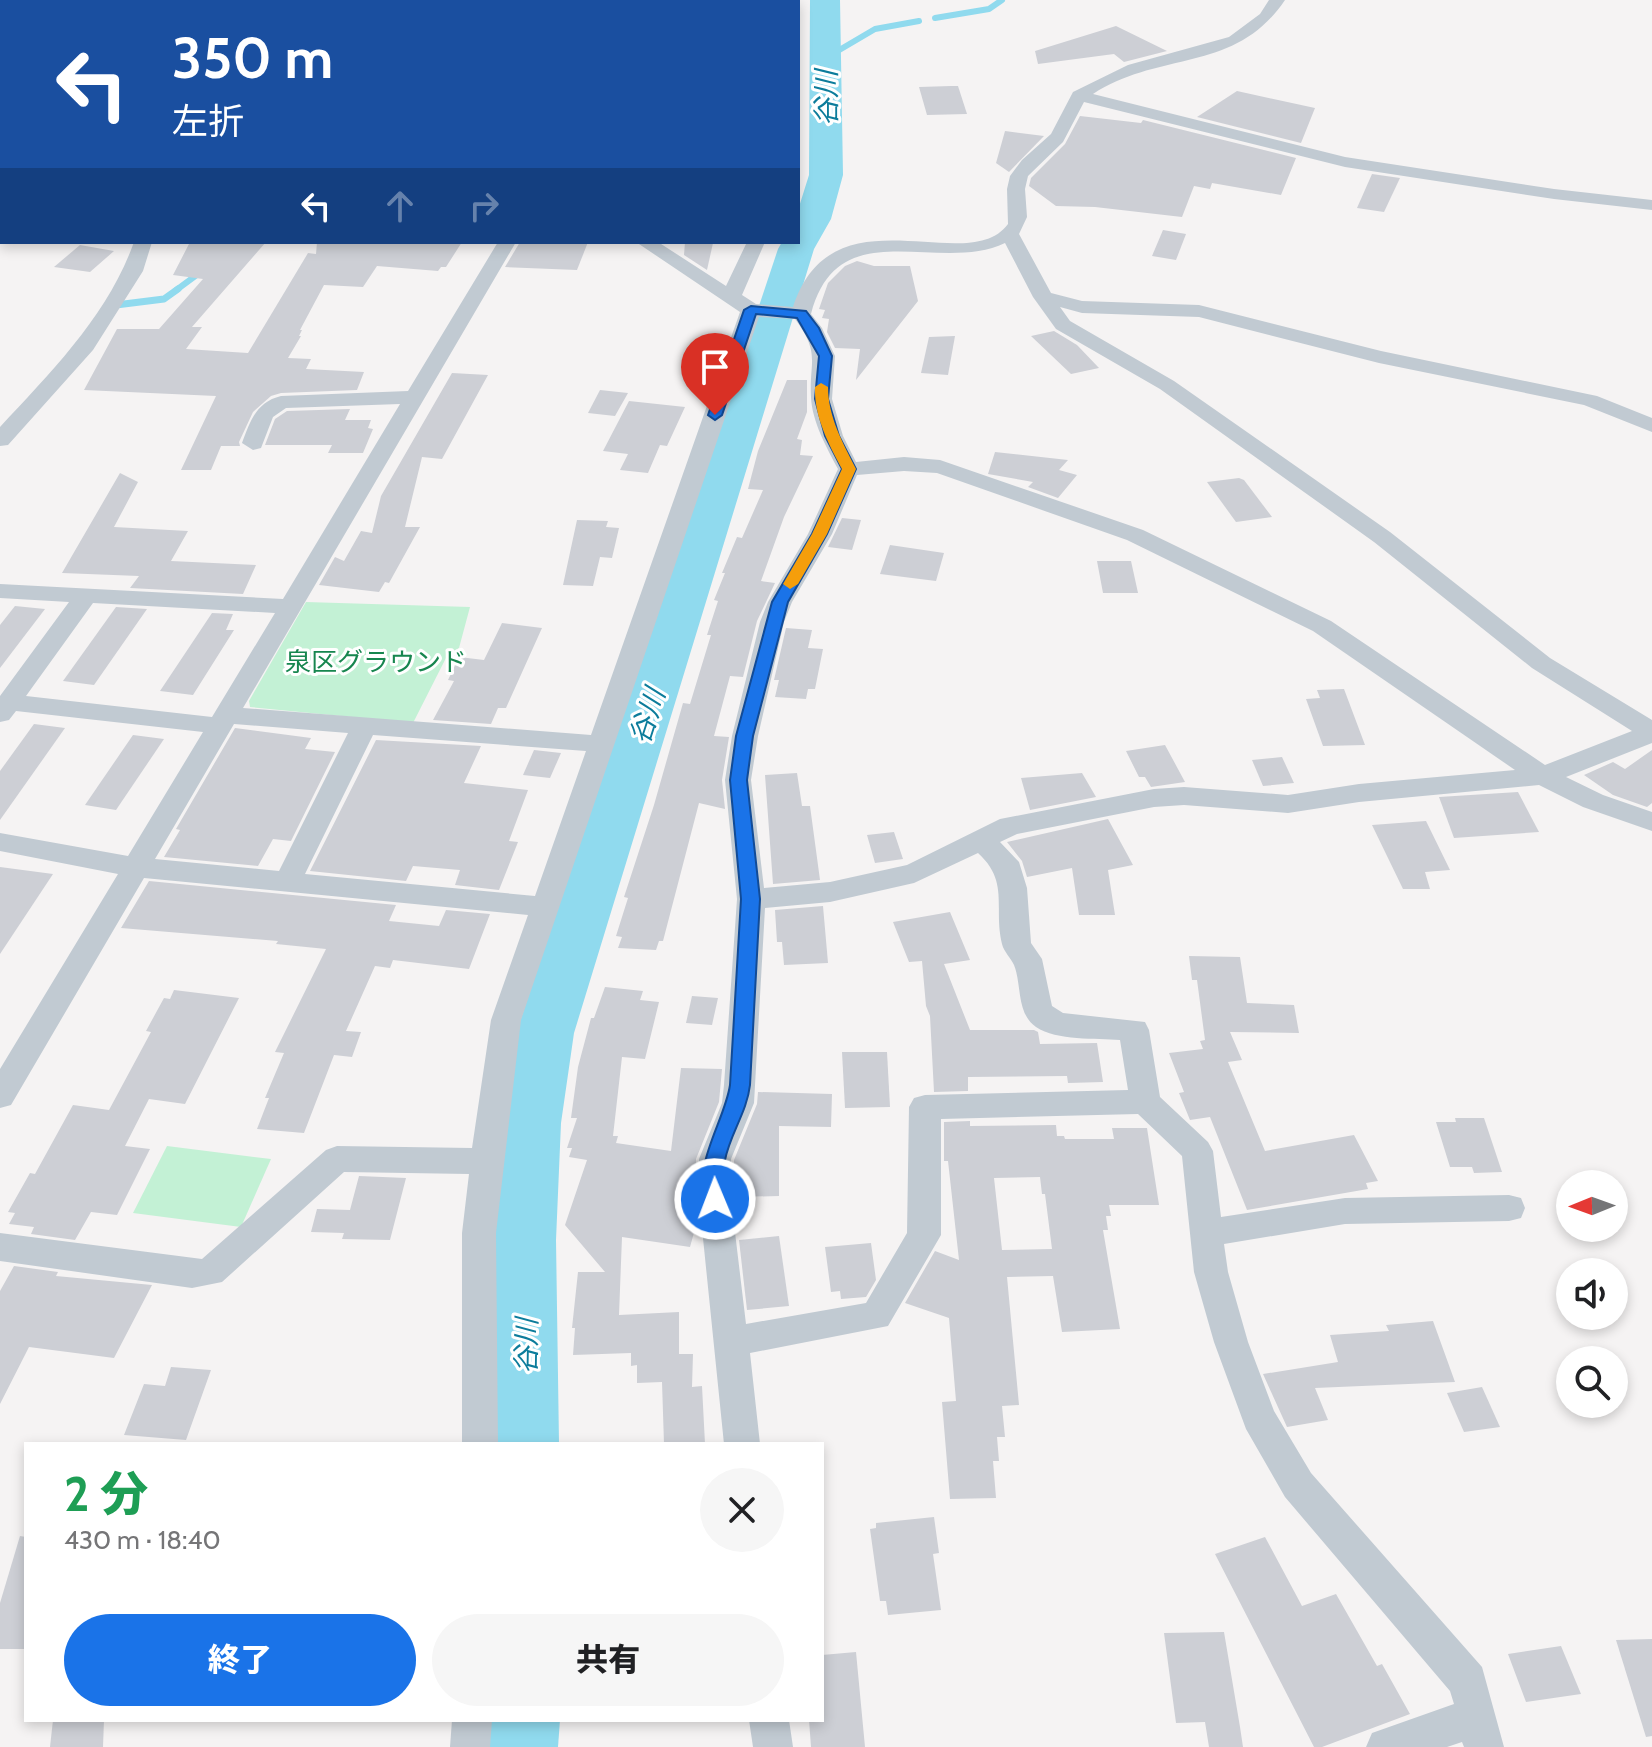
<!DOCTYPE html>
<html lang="ja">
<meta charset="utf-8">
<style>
body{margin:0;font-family:Cabin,"Noto Sans JP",sans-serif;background:#f6f6f6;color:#202124;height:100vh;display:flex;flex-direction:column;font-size:30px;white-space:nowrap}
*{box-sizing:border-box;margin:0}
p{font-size:26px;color:#757577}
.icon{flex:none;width:44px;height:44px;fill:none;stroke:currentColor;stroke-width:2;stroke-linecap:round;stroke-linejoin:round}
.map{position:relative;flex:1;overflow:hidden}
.panel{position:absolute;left:24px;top:1442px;width:800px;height:280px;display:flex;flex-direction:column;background:#fff;border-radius:0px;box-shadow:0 4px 12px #0003}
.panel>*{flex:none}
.banner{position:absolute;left:0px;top:0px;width:800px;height:244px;box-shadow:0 4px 12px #0003;background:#1a4fa0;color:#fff;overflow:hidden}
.needle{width:52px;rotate:269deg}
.controls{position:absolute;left:1556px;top:1170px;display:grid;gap:16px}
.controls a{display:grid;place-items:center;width:72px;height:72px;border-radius:50%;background:#fff;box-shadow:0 4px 12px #0003;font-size:40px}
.pin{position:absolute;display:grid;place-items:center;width:68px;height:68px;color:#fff;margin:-82px -34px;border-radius:50% 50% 50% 0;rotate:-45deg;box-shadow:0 0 8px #0007}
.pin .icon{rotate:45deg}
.me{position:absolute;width:88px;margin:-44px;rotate:359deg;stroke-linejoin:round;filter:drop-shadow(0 0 6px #0008)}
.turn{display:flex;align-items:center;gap:28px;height:168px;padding:0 40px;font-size:36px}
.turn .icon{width:104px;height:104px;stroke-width:2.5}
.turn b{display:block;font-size:56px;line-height:68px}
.lanes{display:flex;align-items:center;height:76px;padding:0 40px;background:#0003;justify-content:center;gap:40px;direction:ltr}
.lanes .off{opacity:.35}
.round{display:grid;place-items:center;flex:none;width:84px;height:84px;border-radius:42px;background:#f6f6f6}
.head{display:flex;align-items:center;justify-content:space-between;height:136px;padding:0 40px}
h1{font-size:48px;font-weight:800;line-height:60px;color:#1e9e55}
.cta{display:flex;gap:16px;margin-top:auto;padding:16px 40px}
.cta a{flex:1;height:92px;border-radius:48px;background:#1a73e8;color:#fff;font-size:32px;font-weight:800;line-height:92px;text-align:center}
.cta a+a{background:#f6f6f6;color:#202124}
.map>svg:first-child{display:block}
.green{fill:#c3f1d5}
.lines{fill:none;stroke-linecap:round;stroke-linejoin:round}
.stream-far1{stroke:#90daee;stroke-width:6}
.stream{stroke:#90daee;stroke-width:7}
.river{fill:#90daee;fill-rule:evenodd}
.building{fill:#cdcfd5;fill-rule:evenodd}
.street{fill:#c1cad2;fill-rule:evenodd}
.route{fill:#1a73e8;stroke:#114b97;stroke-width:2}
.slow{fill:#f59e0b}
.labels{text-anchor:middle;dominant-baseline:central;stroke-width:6;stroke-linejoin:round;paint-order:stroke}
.park-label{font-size:26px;fill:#17864f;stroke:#fff}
.water-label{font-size:28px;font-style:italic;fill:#0c7c9b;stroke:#fff}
</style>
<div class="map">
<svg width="1652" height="1747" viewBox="0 0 1652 1747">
<rect width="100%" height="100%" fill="#f5f3f3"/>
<!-- green -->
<g class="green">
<path d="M306,602L470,607L459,648L448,654L413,723L250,707L249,701Z"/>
<path d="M167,1146L271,1159L241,1227L133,1213Z"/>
</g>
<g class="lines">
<!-- stream-far1 -->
<g class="stream-far1">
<path d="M935,18L989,9L1002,0"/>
<path d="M824,59L875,29L919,21"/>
<path d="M175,291L202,271"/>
</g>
<!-- stream -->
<path class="stream" d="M116,305L164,299L178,289"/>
<!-- river -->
<g class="river">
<path d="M810,0H840L843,175L831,219L814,249L574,1033L561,1123L556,1240L559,1444H489L492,1240L499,1123L516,1033L778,249L782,242H798V210L809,175Z"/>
<path d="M482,1720H560L558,1747H480Z"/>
</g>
</g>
<!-- building -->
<g class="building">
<path d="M1116,26L1167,51L1124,62L1114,54L1038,64L1035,51Z"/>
<path d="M951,86H958L967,114L927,115L919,87Z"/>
<path d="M1237,91L1315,108L1301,143L1197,117Z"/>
<path d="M1080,116L1141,123L1143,120L1296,158L1281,195L1212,183L1210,189L1194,186L1182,217L1095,207L1056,206L1029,186L1031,178L1065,144Z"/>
<path d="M1005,131L1044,136L1009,172L996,163Z"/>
<path d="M1372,174L1400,178L1384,212L1357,208Z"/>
<path d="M1163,230L1186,234L1176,260L1152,256Z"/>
<path d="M190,242H266L192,327H202L186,349L248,353L308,253L316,254L317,242H462L446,267H441L438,271L377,266L363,287L324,285L300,330H302L299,336H301L288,358L311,359L306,369L364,372L357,390L281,393L271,396L253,412L239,442L240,446H221L211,470H181L216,396L84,390L117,329H159L203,279L173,275Z"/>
<path d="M520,242H588L577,270L505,267Z"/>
<path d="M685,242L713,243L707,270L684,255Z"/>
<path d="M80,245L114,251L90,272L54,267Z"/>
<path d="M857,261L874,266H910L918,301L856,380L860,349L835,348L827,332L829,319L822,318L825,310L819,309L828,283L845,266Z"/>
<path d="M1054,331L1077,345L1099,368L1071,374L1031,336Z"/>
<path d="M955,336L948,375L921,373L929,337Z"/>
<path d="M452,373L488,375L442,459L422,457L405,527H420L389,583L385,582L379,592L319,585L335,557L344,561L361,531L372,533L381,496Z"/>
<path d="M787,380H807V412L797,439L802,440L800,455L813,456L784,517L761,581L775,583L757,621L743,677L730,676L714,736L729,737L722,780L725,809L699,803L663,941H659L656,950L618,948L622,937L616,936L628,898L624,897L654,805L683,703L690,704L711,635H707L718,601L714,600L725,573H722L737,537L742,538L763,490L748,489L758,451Z"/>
<path d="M600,390L628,393L615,416L588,413Z"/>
<path d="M629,401L685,407L667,446L660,445L648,473L620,470L628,454L603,451Z"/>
<path d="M350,409L345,420H371L368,428L373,429L363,453H328L332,445H265L275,419L287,411Z"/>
<path d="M995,452L1068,460L1059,470L1077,475L1058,498L1028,487L1033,482L988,474Z"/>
<path d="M120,473L138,482L114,527L188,531L171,561L256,565L243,594L130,588L139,576L62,573Z"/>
<path d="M1239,478L1244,480L1272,517L1236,522L1207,482Z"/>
<path d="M842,518L861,520L852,550L828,547Z"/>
<path d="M577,520L608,521L606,527L619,528L612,558L600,557L593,586L563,585Z"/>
<path d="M890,545L944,553L936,581L880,574Z"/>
<path d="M1097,561H1131L1138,593H1103Z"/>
<path d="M15,606L45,609L0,668V625Z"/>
<path d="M116,607L147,609L94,685L63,681Z"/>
<path d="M212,613L233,614L226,630H234L193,695L160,691Z"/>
<path d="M502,623L542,628L506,708H498L491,724L433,720L454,681L448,680L459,657L484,660Z"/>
<path d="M786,628L812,630L808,648L823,649L815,689H808L806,699L775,697L779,680H774Z"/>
<path d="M1344,689L1365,745L1323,746L1306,699L1320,698L1317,690Z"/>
<path d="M34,724L65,728L0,820V771Z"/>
<path d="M235,728L311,738L305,749L335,752L291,841L273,839L258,866L164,857L180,830L176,829Z"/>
<path d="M133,735L164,739L116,810L85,805Z"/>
<path d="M376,740L481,746L464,783L528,790L509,841L518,842L499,890L455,885L460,870L413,866L406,881L310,871Z"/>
<path d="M1165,745L1185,782L1151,787L1145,777H1139L1126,751Z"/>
<path d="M534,750L561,753L550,778L523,775Z"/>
<path d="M1652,750V803L1647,807L1613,795L1584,775L1613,762L1625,769Z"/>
<path d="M1282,757L1294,783L1263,786L1252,760Z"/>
<path d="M797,773L802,806H810L820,880L773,884L765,775Z"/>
<path d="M1082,773L1096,797L1030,810L1021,778Z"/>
<path d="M1518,792L1539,832L1454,838L1439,797Z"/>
<path d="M1108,819L1133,865L1108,870L1115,915H1079L1072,868L1027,877L1022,861L1007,842Z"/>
<path d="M1426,821L1450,870L1425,872L1430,889H1403L1372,825Z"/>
<path d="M894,832L903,859L875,863L867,835Z"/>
<path d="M0,867L53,874L0,954Z"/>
<path d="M149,881L396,905L389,921L439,926L446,910L490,914L469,969L393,960L390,968L375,966L346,1031L361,1032L352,1057L334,1055L304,1133L257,1129L269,1098H265L284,1053L275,1052L326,949L276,944L278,941L121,928Z"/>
<path d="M823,906L828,963L784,965L782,942H777L775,910Z"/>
<path d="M950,912L970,960L944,964L970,1030H1034L1038,1032L1040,1044L1097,1043L1103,1082L1068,1083L1067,1076L968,1077V1091L934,1092L930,1016L926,1006L922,961L909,962L893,922Z"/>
<path d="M1189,956L1240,957L1247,1003L1294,1005L1299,1033L1230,1032L1242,1060L1228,1062L1265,1151L1354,1135L1378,1181L1366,1183L1368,1189L1247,1210L1210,1117L1190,1120L1179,1093L1184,1092L1169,1053L1203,1049L1200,1041L1205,1040L1197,980H1192Z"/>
<path d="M605,987L643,991L640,1000L659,1002L645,1059L622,1057L613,1136H618L616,1143L671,1151L681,1068L722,1069L719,1102L696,1159L698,1218L690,1247L622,1237L619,1315L679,1312V1354H693L692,1387L702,1386L705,1444H664L662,1382L637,1383V1365L631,1366V1353L573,1355L575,1328H572L578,1272H605L565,1225L587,1160L569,1157L572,1148H567L577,1118H571L578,1067L591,1018H594Z"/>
<path d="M174,990L239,998L185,1104L149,1099L125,1146L150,1149L117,1215L91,1212L75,1240L31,1234L34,1227L9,1224L15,1213L8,1212L30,1173L35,1174L73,1105L109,1110L151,1032L146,1031L164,998L170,999Z"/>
<path d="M692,996L718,998L712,1025L686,1023Z"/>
<path d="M842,1052H887L890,1107L845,1108Z"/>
<path d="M758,1092L832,1094L831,1127L779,1126V1196L734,1197V1160L757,1104Z"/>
<path d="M1455,1118H1484L1502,1172L1474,1173L1472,1167H1450L1436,1122H1456Z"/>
<path d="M970,1121V1126L1056,1125L1057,1136H1064L1065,1139H1114L1112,1128H1147L1159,1205H1109L1111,1216H1106L1108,1230H1103L1120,1329L1062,1332L1053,1276L1007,1277L1019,1405L1002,1406L1005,1437H997L999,1461H993L996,1498L950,1499L942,1402L956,1401L949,1318L905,1303L935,1251L959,1260L948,1161H944V1122ZM1040,1177L1042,1194H1045L1052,1249L1002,1250L994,1178Z"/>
<path d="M359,1176L406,1178L390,1240L342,1239L344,1233L311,1232L317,1209L350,1210Z"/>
<path d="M779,1236L789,1306L747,1310L739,1240Z"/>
<path d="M871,1243L876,1280L866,1297L841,1299L840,1291L831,1292L825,1247Z"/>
<path d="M14,1266L58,1272L56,1276L152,1285L114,1358L29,1347L0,1404V1291Z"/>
<path d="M1433,1321L1455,1382L1315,1388L1328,1420L1287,1427L1263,1374L1338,1362L1330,1335L1389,1331L1386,1325Z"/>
<path d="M171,1367L211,1370L186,1440L124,1435L144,1384L165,1386Z"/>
<path d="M1482,1387L1500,1427L1464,1432L1447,1393Z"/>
<path d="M934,1517L939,1553L933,1554L941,1610L888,1615L886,1601H880L870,1529L876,1528V1523Z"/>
<path d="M20,1536L26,1537V1649H0V1603Z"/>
<path d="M1265,1537L1302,1606L1336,1594L1377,1666L1382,1664L1410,1714L1322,1747H1314L1215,1554Z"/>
<path d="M1224,1632L1240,1727L1243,1747H1209L1205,1722L1176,1723L1164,1633Z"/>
<path d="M1652,1639V1736L1646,1737L1616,1640Z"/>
<path d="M1561,1646L1581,1694L1526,1702L1508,1654Z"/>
<path d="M856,1652L865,1747H811L809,1720H822V1655Z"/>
<path d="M53,1720H104L103,1747H50Z"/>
</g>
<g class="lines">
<!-- street -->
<g class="street">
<rect x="146" y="0" width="16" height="2"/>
<rect x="574" y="0" width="16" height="2"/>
<rect x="776" y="0" width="16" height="2"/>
<path d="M1269,0H1285C1235,74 1161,50 1093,94L1345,157L1554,189L1652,200V210L1554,199L1345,167L1084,102L1063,142L1028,176L1025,189L1027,217L1019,234L1051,293L1082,301L1199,305L1381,351L1597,396L1652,418V432L1584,405L1379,363L1199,317L1082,313L1060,307L1070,321L1174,381L1390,532L1550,658L1652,720V743L1566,777L1603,795L1652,812V831L1583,807L1539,785L1359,802L1288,813L1184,805L1154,807L1017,834L1000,842L1019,862L1027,888L1031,943L1042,959L1052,1006L1063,1013L1145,1022L1149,1030L1160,1097L1208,1142L1213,1151L1221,1217L1345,1198L1509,1195L1521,1198L1525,1208L1521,1218L1509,1221L1345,1224L1224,1244L1228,1272L1248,1342L1274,1411L1311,1473L1482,1667L1504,1747H1464L1462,1742L1447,1747H1366L1372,1733L1454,1704L1450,1691L1285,1497L1246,1429L1214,1342L1194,1272L1182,1156L1138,1114L941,1119V1235L888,1326L750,1353L760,1444H724L699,1199V1159L722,1103L724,1085L737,899L725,780L732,736L760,622L768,602L808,534L838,469C827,448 812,422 811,397C809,361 821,354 795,319L759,317L521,1020L496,1233L498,1444H462V1233L469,1174L344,1172L222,1282L192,1288L0,1261V1233L202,1259L326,1150L337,1146L472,1148L491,1020L528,915L144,878L11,1105L0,1108V1069L118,874L0,851V833L128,856L203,732L16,711L9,720L0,722V696L69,602L0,598V584L283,599L400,404L286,408L273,417L261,448L253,450L242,443C250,422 256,402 281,396L408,391L498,242H516L243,708L591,735L740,312L636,242H658L726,286L747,242H765L742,295L756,304L793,307C832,186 968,279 1008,224L1007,189L1010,176L1022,160L1051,134L1073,92L1128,65L1229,37L1260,14ZM1005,243L1033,297L1056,329L1160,389L1374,542L1532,668L1632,731L1545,765L1331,621L1143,530L940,460L904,457L856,462L843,436L832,399L835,356L822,328L811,314C838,210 939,275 1005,243ZM904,471L937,473L1127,540L1313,631L1515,770L1359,784L1288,795L1184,787L1154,789L1000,819L907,865L830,882L764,888L751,780L758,736L784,622L792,602L832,534L857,475ZM93,603L275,613L212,717L26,696ZM234,724L348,733L279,871L155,859ZM373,735L586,751L535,896L305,874ZM978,853C1010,882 993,908 1002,944C1004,952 1011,958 1014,965C1022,985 1016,1013 1036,1027C1057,1041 1096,1038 1120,1040L1128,1090L925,1095L914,1098L909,1107L907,1233L866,1303L746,1324L731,1199V1159L754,1103L765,908L830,902L914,883Z"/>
<path d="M134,242H152L143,271L93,350L8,445L0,446V427C52,371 108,315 134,242Z"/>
<path d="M452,1720H492L490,1747H450Z"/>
<path d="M749,1720H789L793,1747H753Z"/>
</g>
</g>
<!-- route -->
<path class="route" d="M751,306L806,311L819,328L832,356L828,399L839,436L856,469L827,534L788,602L753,736L747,780L760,899L750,1085C747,1112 730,1134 725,1160C722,1175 730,1191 723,1205L715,1207L708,1205C689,1169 725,1121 730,1085L741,899L730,780L736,736L772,602L812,534L842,469L825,436L815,399L819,356L797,318L756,314L722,415L715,420L708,415L744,310Z"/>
<!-- slow -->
<path class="slow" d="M821,383L828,387C828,417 843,443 856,469L827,534L798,584L790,589L783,584L812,534L842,469C828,443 814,416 815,387Z"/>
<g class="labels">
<!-- park labels -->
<g class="park-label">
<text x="376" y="662">泉区グラウンド</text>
</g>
<!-- water labels -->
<g class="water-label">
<text transform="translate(826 98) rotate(-90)">谷川</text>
<text transform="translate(647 716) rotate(-72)">谷川</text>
<text transform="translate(526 1346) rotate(-89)">谷川</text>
</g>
</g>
</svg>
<div class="controls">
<a><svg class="needle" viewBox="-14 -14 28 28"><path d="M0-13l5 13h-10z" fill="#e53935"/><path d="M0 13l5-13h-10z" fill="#757577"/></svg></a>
<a><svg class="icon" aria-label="sound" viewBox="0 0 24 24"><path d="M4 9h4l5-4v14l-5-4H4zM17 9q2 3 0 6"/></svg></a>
<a><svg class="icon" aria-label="search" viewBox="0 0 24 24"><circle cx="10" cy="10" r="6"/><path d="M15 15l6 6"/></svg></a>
</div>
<div class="pin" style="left:715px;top:415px;background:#d93025"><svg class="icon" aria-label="arrive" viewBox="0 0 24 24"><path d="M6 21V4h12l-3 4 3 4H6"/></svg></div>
<svg class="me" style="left:715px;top:1199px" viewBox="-20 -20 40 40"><circle r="17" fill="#1a73e8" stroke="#fff" stroke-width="3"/><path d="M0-11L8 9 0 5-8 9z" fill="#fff"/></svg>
<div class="banner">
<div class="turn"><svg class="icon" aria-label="left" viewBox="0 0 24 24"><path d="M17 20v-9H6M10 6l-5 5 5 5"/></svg><div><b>350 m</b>左折</div></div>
<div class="lanes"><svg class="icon" aria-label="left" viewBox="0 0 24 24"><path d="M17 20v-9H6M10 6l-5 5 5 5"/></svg><svg class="icon off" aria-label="ahead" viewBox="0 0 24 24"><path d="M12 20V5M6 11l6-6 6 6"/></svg><svg class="icon off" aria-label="right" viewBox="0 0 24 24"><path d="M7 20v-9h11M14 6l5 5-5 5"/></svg></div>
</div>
<section class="panel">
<div class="head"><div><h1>2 分</h1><p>430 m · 18:40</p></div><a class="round"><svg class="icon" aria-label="close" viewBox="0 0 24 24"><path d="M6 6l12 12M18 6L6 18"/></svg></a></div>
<div class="cta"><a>終了</a><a>共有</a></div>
</section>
</div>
